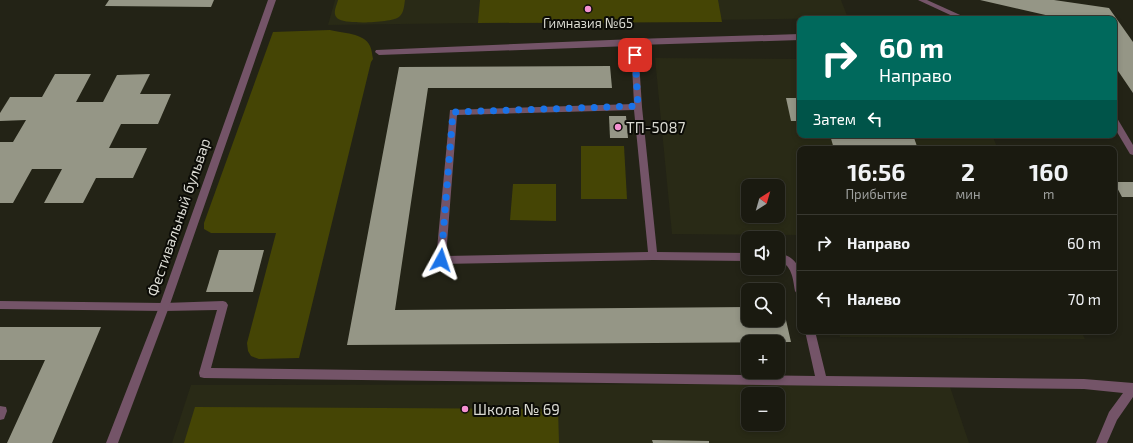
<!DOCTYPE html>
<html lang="ru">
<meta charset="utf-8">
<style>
body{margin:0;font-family:"Exo 2",sans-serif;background:#27271e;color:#f1f3f6;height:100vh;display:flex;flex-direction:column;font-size:15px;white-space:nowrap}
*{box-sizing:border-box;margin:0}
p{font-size:13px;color:#9fa19f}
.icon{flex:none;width:22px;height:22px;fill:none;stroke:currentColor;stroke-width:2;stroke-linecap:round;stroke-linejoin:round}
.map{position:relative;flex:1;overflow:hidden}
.details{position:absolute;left:797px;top:146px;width:320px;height:188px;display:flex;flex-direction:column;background:#1a1a10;border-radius:8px;box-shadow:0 2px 6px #0003,0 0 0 1px #383830}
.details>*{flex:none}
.guide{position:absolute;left:797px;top:16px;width:320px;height:122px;border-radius:8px;box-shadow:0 2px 6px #0003,0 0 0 1px #383830;background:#00695c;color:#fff;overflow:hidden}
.needle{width:26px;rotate:37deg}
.buttons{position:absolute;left:741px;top:179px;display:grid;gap:8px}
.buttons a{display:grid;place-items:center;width:44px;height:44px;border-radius:8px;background:#1a1a10;box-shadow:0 2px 6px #0003,0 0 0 1px #383830;font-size:20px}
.pin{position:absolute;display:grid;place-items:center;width:34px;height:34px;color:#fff;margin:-17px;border-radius:8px;box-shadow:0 2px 6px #0006}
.me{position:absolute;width:44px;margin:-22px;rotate:5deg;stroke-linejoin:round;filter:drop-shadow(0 0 3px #0008)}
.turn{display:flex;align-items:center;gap:14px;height:84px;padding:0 16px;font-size:18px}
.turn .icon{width:52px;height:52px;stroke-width:2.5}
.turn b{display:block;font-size:28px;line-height:34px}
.then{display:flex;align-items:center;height:38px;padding:0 16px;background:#0003;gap:8px;font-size:15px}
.eta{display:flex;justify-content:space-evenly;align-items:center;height:68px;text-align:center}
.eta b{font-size:24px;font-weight:700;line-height:28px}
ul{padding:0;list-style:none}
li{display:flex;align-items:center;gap:12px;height:56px;padding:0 16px;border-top:1px solid #383830}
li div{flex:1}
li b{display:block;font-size:15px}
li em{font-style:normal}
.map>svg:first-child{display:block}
.built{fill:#292a16;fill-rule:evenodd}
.green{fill:#454505}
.building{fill:#959686}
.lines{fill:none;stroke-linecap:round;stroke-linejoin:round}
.lane{fill:#745468;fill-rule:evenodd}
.street{fill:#745468;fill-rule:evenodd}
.route{stroke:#1a73e8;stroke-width:7;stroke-dasharray:0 12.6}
.poi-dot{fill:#f591d2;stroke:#0c0c07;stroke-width:1.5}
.labels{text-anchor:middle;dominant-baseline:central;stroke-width:4;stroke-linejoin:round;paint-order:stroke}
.far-poi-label{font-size:13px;fill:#dbdbd3;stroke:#0c0c07}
.poi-label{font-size:15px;fill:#dbdbd3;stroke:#0c0c07;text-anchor:start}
.street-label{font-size:15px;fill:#dbdbd3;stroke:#0c0c07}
</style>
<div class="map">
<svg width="1133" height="443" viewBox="0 0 1133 443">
<rect width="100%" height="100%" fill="#232316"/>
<!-- built -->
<g class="built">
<path d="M335,0H841L848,18L328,25Z"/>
<path d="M655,58L800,59V135H992L998,149H800V235L672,234ZM748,186H778V216H748Z"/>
<path d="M838,331H1081L1085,339L840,337Z"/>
<path d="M949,384L969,443H172L191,385ZM748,394H778V424H748Z"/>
</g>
<!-- green -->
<g class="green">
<path d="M338,0H405C404,6 404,13 399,17C391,23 343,25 337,18C332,13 337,5 338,0Z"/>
<path d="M480,0H718L722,22L478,23Z"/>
<path d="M330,30C341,33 365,33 370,46C372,50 372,55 373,59L371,62L299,358L259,359L251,356L248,351L247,343L276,233H211L204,229V223L273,32Z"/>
<path d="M581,146H624L627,199H581Z"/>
<path d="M513,184H556V221L510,220Z"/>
<path d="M195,407L558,409L559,443H184Z"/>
</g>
<!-- building -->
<g class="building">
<path d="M109,0H214L211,7L105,6Z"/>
<path d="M980,0H1054L1109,8L1133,42V93L1114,65V19H1063Z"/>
<path d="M610,66L612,88H428L395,310L748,307V320H778V307H783L791,342L347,345L399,67Z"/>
<path d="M55,74H91L76,102H103L117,75L150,74L140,94H171L158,124H121L109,148H147L133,178H96L83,203H44L62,169H32L13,203H0V142H13L26,120L0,121V113L10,97H42Z"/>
<path d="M786,98H800V121H791Z"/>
<path d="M609,116H626L628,138H610Z"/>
<path d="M830,135H913L918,149H834Z"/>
<path d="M1114,182H1133V197H1122Z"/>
<path d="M219,250H264L253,292H206Z"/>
<path d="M0,327H101L52,443H7L45,360H0Z"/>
<path d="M652,440L709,441V443H653Z"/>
</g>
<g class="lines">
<!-- lane -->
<g class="lane">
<path d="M918,0H927L969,19H959Z"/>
<path d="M800,34V40L638,45L642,107L657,252L748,253V261L653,260L441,264L438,263L436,260L450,110L634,104L631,46L379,55L375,52L376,50L634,39ZM634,110L648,252L446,256L457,115Z"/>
<path d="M1114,117L1117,118L1133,145V155L1130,154L1114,127Z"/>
<path d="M778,253C803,258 800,275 800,295L797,294L795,291C793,279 792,264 778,261Z"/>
<path d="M0,301L164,303L223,301L226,302L228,305L211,368L815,376L805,331H815L826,376L1084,379L1133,383V397L1117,420L1107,443H1096L1109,412L1123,393L1084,389L204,378L200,377L199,373L217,310L164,311L0,309Z"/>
<path d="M0,406L6,407L7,411L4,419L0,420Z"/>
</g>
<!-- street -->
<path class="street" d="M268,0H276L169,307L118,443H106L159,307Z"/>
</g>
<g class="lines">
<!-- route -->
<path class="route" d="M441,260L453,112L638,106L635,55"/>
</g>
<!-- markers -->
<g class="poi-dot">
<circle cx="588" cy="9" r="4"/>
<circle cx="618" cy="127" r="4"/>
<circle cx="465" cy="409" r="4"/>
</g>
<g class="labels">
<!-- far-poi labels -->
<g class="far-poi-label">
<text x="588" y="23">Гимназия №65</text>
</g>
<!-- poi labels -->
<g class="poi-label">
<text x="626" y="127">ТП-5087</text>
<text x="473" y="409">Школа № 69</text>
</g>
<!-- street labels -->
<g class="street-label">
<text transform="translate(178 217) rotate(-71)">Фестивальный бульвар</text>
</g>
</g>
</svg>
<div class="buttons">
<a><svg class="needle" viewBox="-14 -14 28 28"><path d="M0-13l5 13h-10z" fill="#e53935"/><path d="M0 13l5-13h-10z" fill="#9fa19f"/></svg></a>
<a><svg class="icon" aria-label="sound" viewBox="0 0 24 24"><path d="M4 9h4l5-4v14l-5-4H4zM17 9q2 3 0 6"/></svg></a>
<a><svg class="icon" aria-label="search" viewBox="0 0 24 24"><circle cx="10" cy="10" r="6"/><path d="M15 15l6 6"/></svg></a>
<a>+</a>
<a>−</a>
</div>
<div class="pin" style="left:635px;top:55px;background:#d93025"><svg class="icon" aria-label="arrive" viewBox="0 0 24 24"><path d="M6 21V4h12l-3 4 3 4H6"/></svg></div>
<svg class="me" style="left:441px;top:260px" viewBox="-20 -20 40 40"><path d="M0-17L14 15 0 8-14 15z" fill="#1a73e8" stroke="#fff" stroke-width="4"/></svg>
<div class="guide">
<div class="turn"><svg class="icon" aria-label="right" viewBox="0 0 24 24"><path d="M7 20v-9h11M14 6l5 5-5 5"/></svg><div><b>60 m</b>Направо</div></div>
<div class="then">Затем<svg class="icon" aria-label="left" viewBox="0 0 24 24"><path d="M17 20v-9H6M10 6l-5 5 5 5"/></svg></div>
</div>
<section class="details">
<div class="eta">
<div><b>16:56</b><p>Прибытие</p></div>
<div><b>2</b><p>мин</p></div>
<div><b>160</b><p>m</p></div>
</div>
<ul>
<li><svg class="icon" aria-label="right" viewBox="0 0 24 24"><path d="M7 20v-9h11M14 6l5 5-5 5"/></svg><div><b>Направо</b></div><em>60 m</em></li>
<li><svg class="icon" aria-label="left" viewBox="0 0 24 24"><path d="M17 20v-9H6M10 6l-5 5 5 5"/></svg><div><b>Налево</b></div><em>70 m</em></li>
</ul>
</section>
</div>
